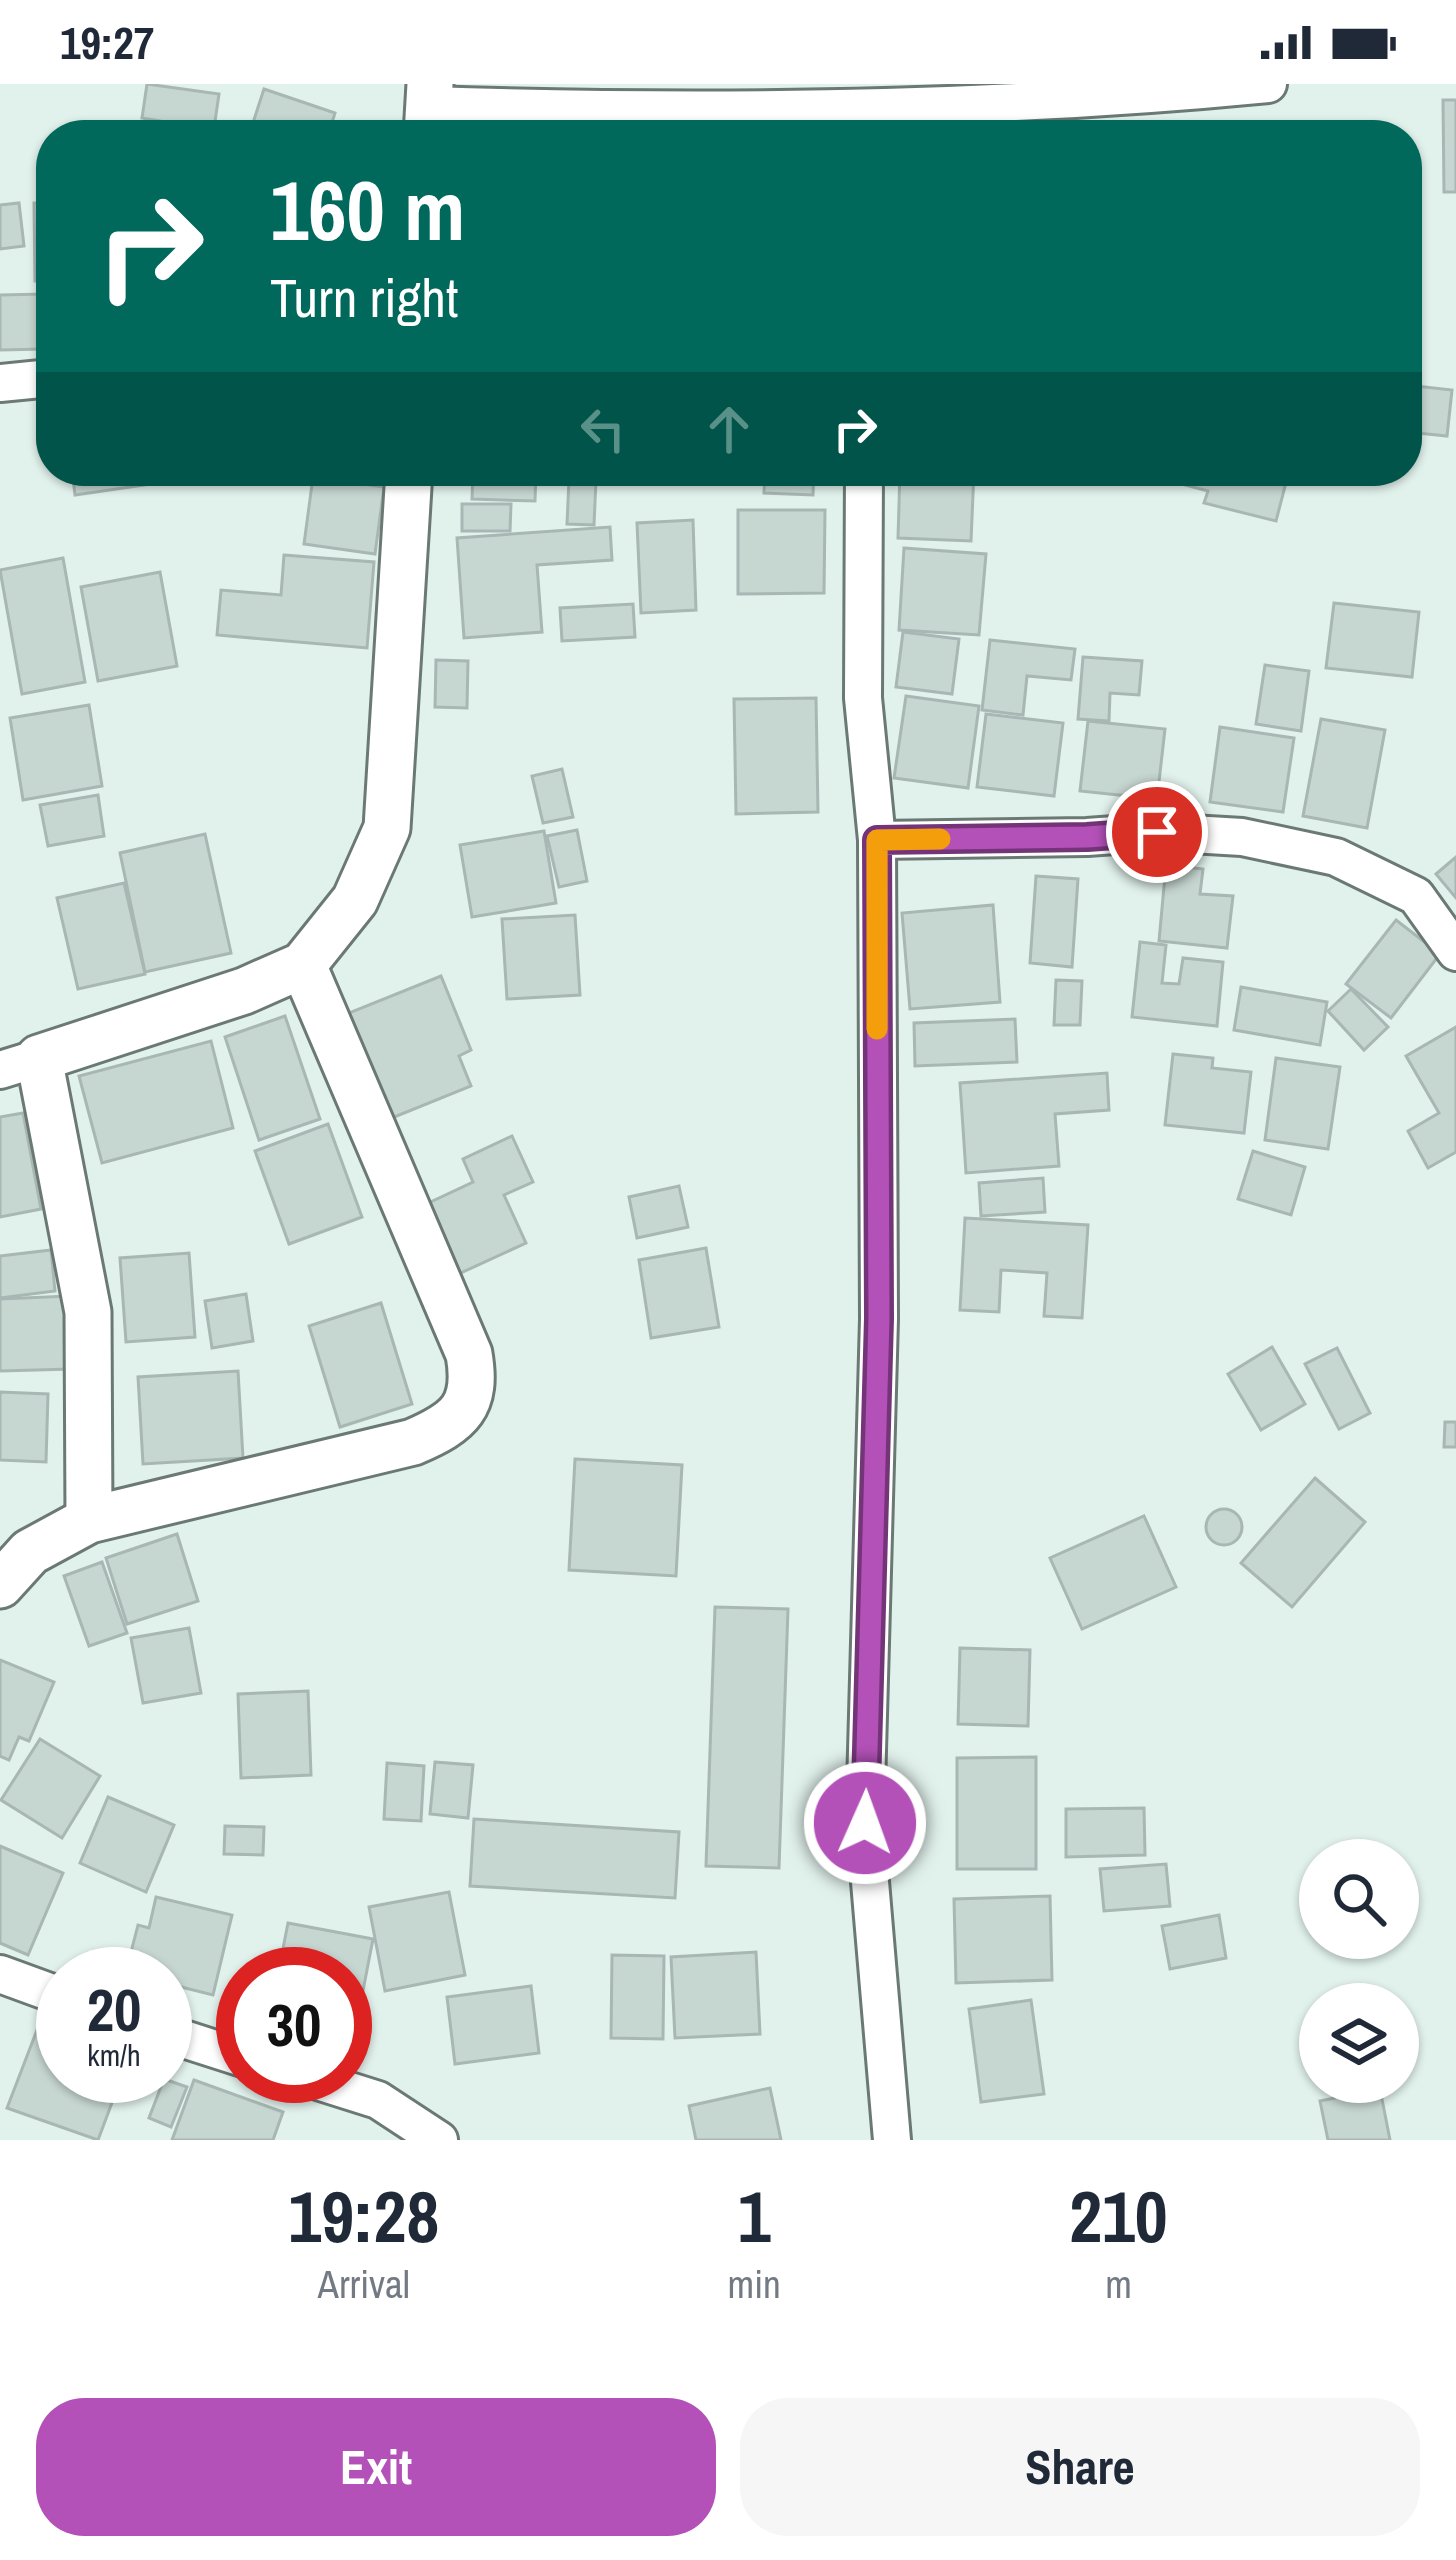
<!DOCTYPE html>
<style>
body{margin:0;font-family:"Archivo Narrow",sans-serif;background:#f6f6f7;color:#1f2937;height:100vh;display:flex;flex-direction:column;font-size:45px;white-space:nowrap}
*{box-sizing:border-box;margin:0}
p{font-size:39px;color:#747a83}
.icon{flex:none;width:66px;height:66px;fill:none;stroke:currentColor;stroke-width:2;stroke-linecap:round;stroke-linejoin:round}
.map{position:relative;height:2056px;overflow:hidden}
.sheet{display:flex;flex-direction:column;background:#fff;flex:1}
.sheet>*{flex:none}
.hud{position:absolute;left:36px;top:36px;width:1386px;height:366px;border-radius:48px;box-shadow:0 3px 9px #0004;background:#00695c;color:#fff;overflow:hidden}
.fabs{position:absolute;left:1299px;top:1755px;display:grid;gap:24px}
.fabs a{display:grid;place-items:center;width:120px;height:120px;border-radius:50%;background:#fff;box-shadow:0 3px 9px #0004;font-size:60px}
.speed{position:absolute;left:36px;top:1863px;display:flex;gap:24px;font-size:60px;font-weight:700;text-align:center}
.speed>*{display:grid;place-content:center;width:156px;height:156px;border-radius:50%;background:#fff;box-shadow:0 3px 9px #0004;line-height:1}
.speed small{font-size:30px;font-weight:400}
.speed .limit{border:18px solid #d22;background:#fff;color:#111}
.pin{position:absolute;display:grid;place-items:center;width:102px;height:102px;color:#fff;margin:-51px;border:6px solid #fff;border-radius:50%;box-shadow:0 3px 12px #0007}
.me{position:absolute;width:132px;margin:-66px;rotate:2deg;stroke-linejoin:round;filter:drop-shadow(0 0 9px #0008)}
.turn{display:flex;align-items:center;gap:42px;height:252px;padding:0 36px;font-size:54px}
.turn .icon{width:156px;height:156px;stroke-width:2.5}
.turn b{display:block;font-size:84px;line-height:102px}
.lanes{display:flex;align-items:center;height:114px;padding:0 36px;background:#0003;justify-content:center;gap:60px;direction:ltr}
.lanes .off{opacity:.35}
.eta{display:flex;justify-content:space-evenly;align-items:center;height:204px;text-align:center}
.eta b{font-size:72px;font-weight:800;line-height:84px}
.action{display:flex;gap:24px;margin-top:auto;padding:24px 36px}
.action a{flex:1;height:138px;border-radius:48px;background:#b351b8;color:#fff;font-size:48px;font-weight:800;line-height:138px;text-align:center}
.action a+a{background:#f6f6f7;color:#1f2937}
.status{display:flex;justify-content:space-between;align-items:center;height:84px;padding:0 60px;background:#fff;direction:ltr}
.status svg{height:33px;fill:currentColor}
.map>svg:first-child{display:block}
.building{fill:#c6d6d1;stroke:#a8b7b3;stroke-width:3}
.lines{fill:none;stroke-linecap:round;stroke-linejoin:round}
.minor-casing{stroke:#6b7975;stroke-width:42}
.tertiary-casing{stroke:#6b7975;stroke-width:51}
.minor{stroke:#fff;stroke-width:36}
.tertiary{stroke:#fff;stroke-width:45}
.route-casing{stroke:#743578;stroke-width:30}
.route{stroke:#b351b8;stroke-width:21}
.slow{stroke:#f59e0b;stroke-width:21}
</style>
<div class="status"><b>19:27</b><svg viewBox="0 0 49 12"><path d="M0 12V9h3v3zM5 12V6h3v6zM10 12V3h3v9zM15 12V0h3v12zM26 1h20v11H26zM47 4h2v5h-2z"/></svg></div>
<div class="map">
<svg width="1456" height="2056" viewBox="0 0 1456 2056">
<rect width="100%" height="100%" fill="#e1f1ec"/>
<!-- building -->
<g class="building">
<path d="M147,0L219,10L213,51H158L160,37L142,34Z"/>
<path d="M264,5L335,29L328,51H249Z"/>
<path d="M1443,16H1456V108H1444Z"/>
<path d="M488,34L564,37L563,51H487Z"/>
<path d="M735,35L813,37V51H734Z"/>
<path d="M585,46L687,51H585Z"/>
<path d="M19,119L24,162L0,165V121Z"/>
<path d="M34,119H51V197H35Z"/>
<path d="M44,210V265L0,266V211Z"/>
<path d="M1407,301L1452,306L1447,352L1407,348Z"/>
<path d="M72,387H163L165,398L75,411Z"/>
<path d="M473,387H536L535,417L472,415Z"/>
<path d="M765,387H814L813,411L764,409Z"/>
<path d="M900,387H974L971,457L898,454Z"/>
<path d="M1133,387H1289L1276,437L1204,419L1208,407Z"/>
<path d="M313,393L384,403L375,470L304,460Z"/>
<path d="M569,395L596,396L594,441L567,440Z"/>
<path d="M462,420H511L510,447H462Z"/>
<path d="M738,426H825L824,509L738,510Z"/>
<path d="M693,436L696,526L641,529L637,439Z"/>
<path d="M610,443L612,476L537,481L542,548L464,554L457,454Z"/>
<path d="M904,464L986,470L979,551L899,546Z"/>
<path d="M284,471L374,478L367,564L217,551L221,506L281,511Z"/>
<path d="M63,474L85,598L22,610L0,486Z"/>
<path d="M160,488L177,582L98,597L81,503Z"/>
<path d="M1334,519L1419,528L1412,593L1326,584Z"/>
<path d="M633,520L635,553L562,557L560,524Z"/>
<path d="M903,548L959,555L952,610L896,603Z"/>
<path d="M990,556L1075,565L1071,596L1027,592L1023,631L982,626Z"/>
<path d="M1083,573L1142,577L1139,611L1110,609L1109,637L1078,635Z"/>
<path d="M436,576L468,577L467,624L435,623Z"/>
<path d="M1265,581L1309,587L1301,647L1256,640Z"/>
<path d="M906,612L979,622L968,704L894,694Z"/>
<path d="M816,614L818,728L736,730L734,615Z"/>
<path d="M89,621L102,702L23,716L10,634Z"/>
<path d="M986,630L1063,639L1054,712L977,703Z"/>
<path d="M1321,635L1385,646L1367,744L1303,732Z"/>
<path d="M1088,637L1165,645L1157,715L1080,707Z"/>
<path d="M1220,643L1294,654L1283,728L1210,718Z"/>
<path d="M562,685L573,733L543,739L532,692Z"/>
<path d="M98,711L104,752L48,762L40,721Z"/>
<path d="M577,746L587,797L559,803L547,752Z"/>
<path d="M544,747L556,819L472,833L460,761Z"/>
<path d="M205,750L231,869L145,888L120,769Z"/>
<path d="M1456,773V814L1436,790Z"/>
<path d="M1166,781L1203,785L1200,810L1233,812L1227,864L1159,857Z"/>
<path d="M1036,792L1078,795L1072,883L1030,879Z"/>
<path d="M124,799L145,890L78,905L57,814Z"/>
<path d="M993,821L1000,918L910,925L902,829Z"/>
<path d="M575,831L580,911L507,915L502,835Z"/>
<path d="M1396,836L1440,870L1391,934L1346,900Z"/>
<path d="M1140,858L1166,861L1162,899L1179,900L1183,874L1223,878L1217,942L1132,933Z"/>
<path d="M441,892L471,966L459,972L471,1002L382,1038L339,933Z"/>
<path d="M1056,896L1082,897L1080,941H1054Z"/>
<path d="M1241,903L1327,918L1320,961L1234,946Z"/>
<path d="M1351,905L1388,943L1364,966L1328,927Z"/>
<path d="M285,932L320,1035L259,1056L225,953Z"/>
<path d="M1015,935L1017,978L915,982L914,939Z"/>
<path d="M1456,943V1068L1428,1084L1408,1047L1439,1029L1406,972Z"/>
<path d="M211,957L233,1044L102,1079L79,992Z"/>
<path d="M1173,970L1213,974L1212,984L1251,988L1244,1049L1165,1041Z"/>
<path d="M1276,974L1340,983L1328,1065L1265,1056Z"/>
<path d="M1107,989L1109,1026L1055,1030L1059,1082L966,1089L960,999Z"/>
<path d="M23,1029L41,1125L0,1133V1033Z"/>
<path d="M328,1040L362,1133L289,1160L255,1067Z"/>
<path d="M512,1052L533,1098L504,1111L526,1159L452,1193L420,1123L473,1098L463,1075Z"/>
<path d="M1253,1067L1305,1083L1291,1131L1238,1115Z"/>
<path d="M1043,1094L1045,1128L981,1132L979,1099Z"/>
<path d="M679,1102L688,1143L637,1154L629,1113Z"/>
<path d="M965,1134L1088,1141L1082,1234L1044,1232L1047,1189L1001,1186L999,1228L960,1226Z"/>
<path d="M706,1164L719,1243L651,1254L639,1176Z"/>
<path d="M51,1166L55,1207L0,1214V1172Z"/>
<path d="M189,1169L195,1253L126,1258L120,1174Z"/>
<path d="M246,1210L253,1257L212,1264L205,1217Z"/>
<path d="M69,1212L71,1285L0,1287V1215Z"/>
<path d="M381,1219L412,1320L340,1343L309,1242Z"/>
<path d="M1272,1263L1305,1320L1261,1346L1228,1290Z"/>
<path d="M1337,1264L1370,1329L1339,1345L1305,1280Z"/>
<path d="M238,1287L243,1374L143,1380L138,1293Z"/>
<path d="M0,1308L48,1310L46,1378L0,1376Z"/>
<path d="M1445,1338H1456V1363H1444Z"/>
<path d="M575,1375L682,1381L676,1492L569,1486Z"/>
<path d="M1315,1394L1365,1438L1292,1523L1241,1479Z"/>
<circle cx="1224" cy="1443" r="18"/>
<path d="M1144,1432L1176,1503L1082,1545L1050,1474Z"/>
<path d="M177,1450L198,1517L127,1540L106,1474Z"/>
<path d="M102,1478L127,1549L89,1562L64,1492Z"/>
<path d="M715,1523L788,1525L779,1784L706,1782Z"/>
<path d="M189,1544L201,1609L143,1619L131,1554Z"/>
<path d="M960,1564L1030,1566L1028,1642L958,1640Z"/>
<path d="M0,1576L54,1598L29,1657L19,1653L9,1676L0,1672Z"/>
<path d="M308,1607L311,1691L241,1694L238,1610Z"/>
<path d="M40,1655L100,1692L62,1754L1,1716Z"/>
<path d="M1036,1673V1785H957V1674Z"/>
<path d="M435,1678L473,1681L468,1734L430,1730Z"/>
<path d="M387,1679L424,1682L421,1737L384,1735Z"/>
<path d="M108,1713L174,1741L146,1808L80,1779Z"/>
<path d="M1144,1724L1145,1771L1066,1773V1725Z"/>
<path d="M474,1735L679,1748L675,1814L470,1802Z"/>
<path d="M225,1742L264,1743L263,1771L224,1770Z"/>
<path d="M0,1762L63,1789L28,1871L0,1859Z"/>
<path d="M1166,1780L1170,1822L1104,1827L1100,1785Z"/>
<path d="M449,1808L465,1891L385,1907L369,1823Z"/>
<path d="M1050,1812L1052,1896L956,1899L954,1815Z"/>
<path d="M156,1813L232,1831L213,1911L165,1899V1890H139L142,1878L129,1876L138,1841L149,1844Z"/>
<path d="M1219,1831L1226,1874L1170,1885L1162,1842Z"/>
<path d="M288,1839L373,1855L361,1917L345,1915V1890H278Z"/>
<path d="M756,1868L760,1950L675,1954L671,1873Z"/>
<path d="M612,1871L664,1872L663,1955L611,1954Z"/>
<path d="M531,1902L539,1969L455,1980L447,1913Z"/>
<path d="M1031,1916L1044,2010L981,2018L969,1925Z"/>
<path d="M37,1946L63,1956V1992H122L98,2056L7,2024Z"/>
<path d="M164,1995L187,2003L171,2043L149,2034Z"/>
<path d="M194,1996L283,2028L273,2056H172Z"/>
<path d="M770,2004L781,2056H696L689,2022Z"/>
<path d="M1380,2005L1390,2056H1328L1320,2017Z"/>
</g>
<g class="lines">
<defs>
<g id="minor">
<path d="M429,21C708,30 990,27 1268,0"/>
<path d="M0,299L51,294"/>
<path d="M864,387L863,614L877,756L879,1235L865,1739L892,2056"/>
<path d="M877,756L1087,753L1157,748L1242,753L1336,773L1416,812L1456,868"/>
<path d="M0,986L39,974"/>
<path d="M0,1890L63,1913"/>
<path d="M165,1949L243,1974"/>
<path d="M302,1992L378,2016L439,2056"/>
</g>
<g id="tertiary">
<path d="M427,51L430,0"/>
<path d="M89,1436L88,1228L39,974L244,907L303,881L355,816L387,744L409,387"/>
<path d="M0,1501L30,1468L89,1436L413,1358C460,1338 478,1322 469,1270L303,881"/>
</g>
</defs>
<!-- minor casing -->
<use href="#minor" class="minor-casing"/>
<!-- tertiary casing -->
<use href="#tertiary" class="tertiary-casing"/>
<!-- minor -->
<use href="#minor" class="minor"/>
<!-- tertiary -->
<use href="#tertiary" class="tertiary"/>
</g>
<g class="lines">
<defs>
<path id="route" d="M865,1739L879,1234L877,756L1087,753L1157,748"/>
</defs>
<!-- route casing -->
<use href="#route" class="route-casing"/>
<!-- route -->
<use href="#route" class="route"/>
<!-- slow -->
<path class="slow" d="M877,945V756L940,755"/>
</g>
</svg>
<div class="fabs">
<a><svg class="icon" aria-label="search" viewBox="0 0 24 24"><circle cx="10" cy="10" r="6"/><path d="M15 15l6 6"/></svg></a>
<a><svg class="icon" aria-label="layers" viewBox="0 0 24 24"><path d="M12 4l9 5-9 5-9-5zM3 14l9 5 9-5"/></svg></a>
</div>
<div class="speed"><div>20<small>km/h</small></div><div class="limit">30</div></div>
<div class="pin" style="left:1157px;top:748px;background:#d93025"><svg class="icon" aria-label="arrive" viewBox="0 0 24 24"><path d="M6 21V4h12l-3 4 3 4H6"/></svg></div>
<svg class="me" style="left:865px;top:1739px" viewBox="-20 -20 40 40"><circle r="17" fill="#b351b8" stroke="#fff" stroke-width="3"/><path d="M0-11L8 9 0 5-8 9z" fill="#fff"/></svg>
<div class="hud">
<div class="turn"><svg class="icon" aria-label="right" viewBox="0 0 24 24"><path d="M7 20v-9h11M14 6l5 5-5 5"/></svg><div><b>160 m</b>Turn right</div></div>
<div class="lanes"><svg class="icon off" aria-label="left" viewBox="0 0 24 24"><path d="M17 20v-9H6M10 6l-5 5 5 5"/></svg><svg class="icon off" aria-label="ahead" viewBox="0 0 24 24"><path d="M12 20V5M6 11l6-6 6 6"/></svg><svg class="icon" aria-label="right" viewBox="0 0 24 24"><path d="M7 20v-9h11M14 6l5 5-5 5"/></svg></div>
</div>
</div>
<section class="sheet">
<div class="eta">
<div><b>19:28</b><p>Arrival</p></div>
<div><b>1</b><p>min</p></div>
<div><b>210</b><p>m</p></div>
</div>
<div class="action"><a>Exit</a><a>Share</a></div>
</section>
